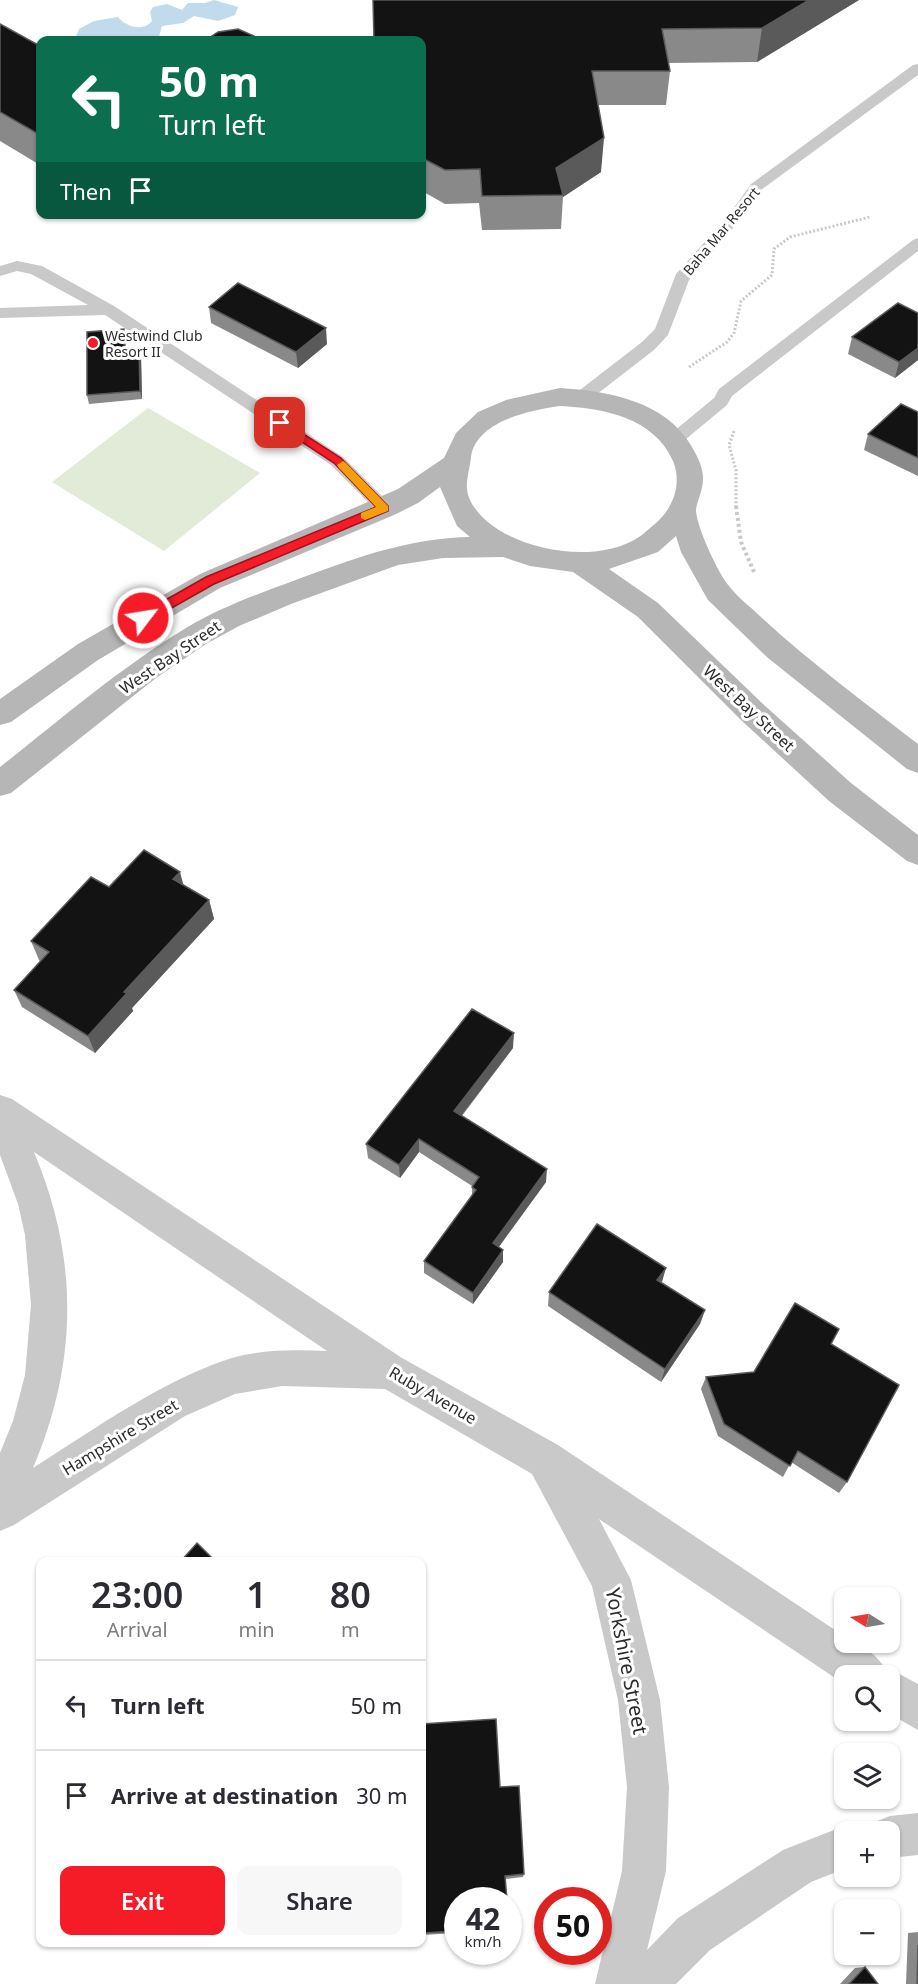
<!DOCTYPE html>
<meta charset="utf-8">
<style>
body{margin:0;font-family:"Noto Sans",sans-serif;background:#f7f7f7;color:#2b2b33;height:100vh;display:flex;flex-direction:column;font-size:22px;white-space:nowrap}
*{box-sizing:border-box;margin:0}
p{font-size:20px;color:#7c7c81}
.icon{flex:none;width:33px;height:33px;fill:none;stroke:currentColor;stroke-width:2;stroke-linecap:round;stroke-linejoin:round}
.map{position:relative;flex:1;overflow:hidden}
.drawer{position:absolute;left:36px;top:1557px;width:390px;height:390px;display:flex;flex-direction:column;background:#fff;border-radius:12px;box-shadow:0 2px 4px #0004}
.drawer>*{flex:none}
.top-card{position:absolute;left:36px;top:36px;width:390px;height:183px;border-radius:12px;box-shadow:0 2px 4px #0004;background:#0b6e4f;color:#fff;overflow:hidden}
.needle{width:39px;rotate:281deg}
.controls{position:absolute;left:834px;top:1587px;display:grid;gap:12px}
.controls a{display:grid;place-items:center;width:66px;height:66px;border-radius:12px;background:#fff;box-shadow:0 2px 4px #0004;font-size:30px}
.speed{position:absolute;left:444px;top:1887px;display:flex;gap:12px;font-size:30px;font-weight:700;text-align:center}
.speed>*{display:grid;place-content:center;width:78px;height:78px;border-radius:50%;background:#fff;box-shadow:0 2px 4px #0004;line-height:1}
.speed small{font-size:15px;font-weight:400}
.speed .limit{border:9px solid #d22;background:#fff;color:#111}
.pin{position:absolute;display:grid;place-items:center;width:51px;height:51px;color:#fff;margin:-26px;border-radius:12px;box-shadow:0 3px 9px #0006}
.me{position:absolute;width:66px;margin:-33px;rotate:59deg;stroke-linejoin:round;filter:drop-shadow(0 0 4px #0008)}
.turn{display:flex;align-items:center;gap:21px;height:126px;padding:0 24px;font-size:27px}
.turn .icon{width:78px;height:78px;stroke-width:2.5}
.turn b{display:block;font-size:42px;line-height:51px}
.then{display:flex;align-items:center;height:57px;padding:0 24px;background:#0003;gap:12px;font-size:22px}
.eta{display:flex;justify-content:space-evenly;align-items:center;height:102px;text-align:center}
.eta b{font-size:36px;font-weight:600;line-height:42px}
.button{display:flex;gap:12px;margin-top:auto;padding:12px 24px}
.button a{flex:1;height:69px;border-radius:12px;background:#f51b27;color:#fff;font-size:24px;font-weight:600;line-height:69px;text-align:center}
.button a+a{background:#f7f7f7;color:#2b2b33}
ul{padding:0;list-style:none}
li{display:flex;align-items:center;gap:18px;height:90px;padding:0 24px;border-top:2px solid #e1e1e2}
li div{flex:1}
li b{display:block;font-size:22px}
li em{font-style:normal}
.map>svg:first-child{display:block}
.green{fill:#e1ebd7}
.water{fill:#c1dbed}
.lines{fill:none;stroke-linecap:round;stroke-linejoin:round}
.path-far1{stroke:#c9c9c9;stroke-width:3;stroke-dasharray:2 2;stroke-linecap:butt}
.path{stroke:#c9c9c9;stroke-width:4;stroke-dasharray:3 3;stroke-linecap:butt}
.service{fill:#c9c9c9;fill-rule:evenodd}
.minor{fill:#c9c9c9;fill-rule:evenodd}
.secondary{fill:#b6b6b6;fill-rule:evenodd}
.wall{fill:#898989}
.shaded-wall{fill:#5a5a5a}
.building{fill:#131313;stroke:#5a5a5a;stroke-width:1.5}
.route{fill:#f51b27;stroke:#9f1219;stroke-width:1.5}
.slow{fill:#f59e0b}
.poi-dot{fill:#f51b27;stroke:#fff;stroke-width:2}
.labels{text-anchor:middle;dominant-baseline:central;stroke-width:6;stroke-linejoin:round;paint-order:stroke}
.far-street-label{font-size:14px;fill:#2c2c2c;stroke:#fff}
.far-poi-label{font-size:14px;fill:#2c2c2c;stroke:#fff;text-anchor:start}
.street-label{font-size:16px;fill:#2c2c2c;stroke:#fff}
.near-street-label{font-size:20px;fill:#2c2c2c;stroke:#fff}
</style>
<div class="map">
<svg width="918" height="1984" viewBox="0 0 918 1984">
<rect width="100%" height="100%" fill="#fff"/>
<!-- green -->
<path class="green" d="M148,408L260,473L164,551L52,482Z"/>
<!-- water -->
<path class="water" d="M214,0L238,7L235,15L218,21L194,16L183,23L162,26L158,40H75L79,29L94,21L118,17C126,27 143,32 152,21L150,12L153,7L167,4L182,10L188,3H205Z"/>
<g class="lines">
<!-- path-far1 -->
<g class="path-far1">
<path d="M689,367L727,342L734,333L741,301L772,275L774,249L790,237L870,217"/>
<path d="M734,431L729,445L736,470V507"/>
</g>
<!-- path -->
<path class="path" d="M736,506L741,542L754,572"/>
<!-- service -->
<g class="service">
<path d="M918,64V75L761,190L738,222L689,280L668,335L654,350L588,401H576L574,397L576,393L642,342L655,329L676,274L728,216L751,184L913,65Z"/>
<path d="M918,238V251L732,396L727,405L680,444H668L666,440L668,436L714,398L719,389L913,240Z"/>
<path d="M17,261L42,266L114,306L343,457L390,504L393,508L390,512L384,514L378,512L331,465L105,315L0,318V308L88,305L31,274L17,271L0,276V266Z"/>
</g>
<!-- minor -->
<g class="minor">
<path d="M0,1095L12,1099L402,1358L558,1445L844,1636V1642C860,1642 880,1656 886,1671L890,1669L918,1684V1730L890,1714V1676H844V1684L599,1519L631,1580L660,1700L669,1787L666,1871L647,1950L678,1918L783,1850L844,1826L856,1832H844V1869L811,1882L710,1950L676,1984H595L622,1871L627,1787L618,1700L592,1586L532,1474L385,1389L282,1386L235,1394L185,1416L14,1525L0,1531V1453L13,1421L25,1375L31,1305L25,1235L18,1204L0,1155ZM34,1152L327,1351C296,1350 263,1349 232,1358C164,1379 93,1430 33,1468C78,1362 79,1259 34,1152Z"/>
<path d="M918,1813V1855L890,1858V1832H871L875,1822L890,1816Z"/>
</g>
<!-- secondary -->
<path class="secondary" d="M560,388C608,391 666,401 692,447C697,456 702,465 703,476C704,490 696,502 696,511C697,528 718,573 729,586C738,598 751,607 762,618C811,663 865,703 918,744V773L907,769L768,658L708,600L681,552L676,536L658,552L609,569L658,603L763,704L851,783L918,835V865L907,861L829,801L741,720L638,617L573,572L530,566L503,557L443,558L398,565L291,604L239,626L206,644L156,678L11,793L0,796V767C61,719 120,668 186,628C228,603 275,588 320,571C370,553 416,538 470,537L457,526L440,487L418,503L394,515L220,588L98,660L11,722L0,725V699L78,644L200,574L398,489L444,458L456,433L478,412L506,400ZM560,406C602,408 654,417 673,461C682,483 674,507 656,523C651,527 645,533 639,537C598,564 525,552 489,523C479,515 468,502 467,489C466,480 470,467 471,457C476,421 531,410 560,406Z"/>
</g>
<!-- wall -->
<g class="wall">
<path d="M859,0L757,62L668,63L670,71L666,105H598L601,172L563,197L561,229L482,230L479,203L445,204L422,191V40Z"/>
<path d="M0,24L40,46V165L0,141Z"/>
<path d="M209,307L327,344L298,368L211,323Z"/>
<path d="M918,313V360L895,378L848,354L852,337Z"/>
<path d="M124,329L126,348L141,356L142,399L89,404L87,395Z"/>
<path d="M918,412V476L864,450L868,434Z"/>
<path d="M184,885L209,900L214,919L132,1008L133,1011L95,1053L22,1007L14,990L40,961L39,960L31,941L109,887Z"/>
<path d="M513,1048L462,1116L546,1182L499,1247L503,1250V1262L473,1304L424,1273V1261L472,1195V1186L419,1152L400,1178L368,1158L366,1144Z"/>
<path d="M662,1283L705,1310L700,1324L661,1382L548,1306L549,1292Z"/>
<path d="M831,1344L847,1482L839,1493L791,1462L783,1477L718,1436L701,1389L706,1377L754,1372Z"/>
<path d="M422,1724L500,1787L524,1874L523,1877L506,1879L458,1900V1933L422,1935Z"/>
<path d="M918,1932V1984H906L908,1933Z"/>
<path d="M865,1967L878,1984H840L855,1968Z"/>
</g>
<!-- shaded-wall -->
<g class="shaded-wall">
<path d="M809,0H859L757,62L762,28Z"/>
<path d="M604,138L601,172L563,197L556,168Z"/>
<path d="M326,328L327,344L298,368L296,352Z"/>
<path d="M124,329L125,338L126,357L124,348Z"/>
<path d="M139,348L141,356L142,399L140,391Z"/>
<path d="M918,348V360L895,378L899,362Z"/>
<path d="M180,872L185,891L173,879Z"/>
<path d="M209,900L214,919L132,1008L133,1011L95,1053L88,1036L124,992Z"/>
<path d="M514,1033L513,1048L454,1125V1111Z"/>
<path d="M419,1139V1152L400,1178L399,1165Z"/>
<path d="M547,1169L546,1182L492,1256L493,1243Z"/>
<path d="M503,1250V1262L473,1304V1293Z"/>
<path d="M666,1268L662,1282L657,1280Z"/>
<path d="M705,1310L700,1324L661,1382L665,1369Z"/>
</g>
<!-- building -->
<g class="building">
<path d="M373,0H809L762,28L662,29L670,71H592L604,138L556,168L563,195L482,196L480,169L445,170L422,158V40H374Z"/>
<path d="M0,24L40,46V135L0,112Z"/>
<path d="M238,29L254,36L255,40H206L218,32Z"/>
<path d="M238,283L326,328L296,352L209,307Z"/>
<path d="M898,303L918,313V348L899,362L852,337Z"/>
<path d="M124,329V348H139L140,391L87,395V332Z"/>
<path d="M901,404L918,412V458L868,434Z"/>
<path d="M144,850L180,872L173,879L209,900L124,992L127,993L88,1036L14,990L49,952L31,941L91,877L109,887Z"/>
<path d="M472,1009L514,1033L454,1111L547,1169L493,1243L503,1250L473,1293L424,1261L476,1190L472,1187L479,1177L419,1139L399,1165L366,1144Z"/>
<path d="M597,1224L666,1268L657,1280L705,1310L665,1369L549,1292Z"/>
<path d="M795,1303L839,1329L831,1344L899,1385L847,1482L798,1451L790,1466L724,1424L706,1377L754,1372Z"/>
<path d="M197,1543L216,1562H180Z"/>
<path d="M496,1719L500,1787L519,1786L524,1874L505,1876L507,1900H458V1931L422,1933V1724Z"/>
<path d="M918,1945V1984H917Z"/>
<path d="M865,1967L878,1984H849Z"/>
</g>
<!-- route -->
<path class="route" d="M280,419L341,458L388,506V511L214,584L147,622H139V615L206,577L376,507L334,463L276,425L275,423Z"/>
<!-- slow -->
<path class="slow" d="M343,461L346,463L388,506V511L365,520L361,518V513L376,507L339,468L337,465Z"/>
<!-- markers -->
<circle class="poi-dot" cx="93" cy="343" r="6"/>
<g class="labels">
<!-- far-street labels -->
<g class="far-street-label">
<text transform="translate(721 231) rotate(-50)">Baha Mar Resort</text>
</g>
<!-- far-poi labels -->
<g class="far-poi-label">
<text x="105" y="335">Westwind Club<tspan x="105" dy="16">Resort II</tspan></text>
</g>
<!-- street labels -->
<g class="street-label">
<text transform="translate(170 657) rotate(-34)">West Bay Street</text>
<text transform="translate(749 708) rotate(43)">West Bay Street</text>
<text transform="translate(433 1395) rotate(30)">Ruby Avenue</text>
<text transform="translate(120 1437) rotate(-31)">Hampshire Street</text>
</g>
<!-- near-street labels -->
<g class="near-street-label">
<text transform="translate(627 1661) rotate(79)">Yorkshire Street</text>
</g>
</g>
</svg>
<div class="controls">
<a><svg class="needle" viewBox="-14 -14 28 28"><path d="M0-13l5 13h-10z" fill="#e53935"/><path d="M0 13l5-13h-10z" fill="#7c7c81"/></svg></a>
<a><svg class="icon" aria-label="search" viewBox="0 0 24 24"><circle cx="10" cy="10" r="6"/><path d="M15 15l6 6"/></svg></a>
<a><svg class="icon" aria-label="layers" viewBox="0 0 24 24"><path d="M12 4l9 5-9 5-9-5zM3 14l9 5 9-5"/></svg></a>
<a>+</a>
<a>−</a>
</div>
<div class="speed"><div>42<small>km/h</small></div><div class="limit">50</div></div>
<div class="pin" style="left:280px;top:423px;background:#d93025"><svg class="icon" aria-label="arrive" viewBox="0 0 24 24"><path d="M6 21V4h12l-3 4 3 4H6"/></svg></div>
<svg class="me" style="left:143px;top:618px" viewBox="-20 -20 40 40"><circle r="17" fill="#f51b27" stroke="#fff" stroke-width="3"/><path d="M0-11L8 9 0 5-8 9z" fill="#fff"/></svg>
<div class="top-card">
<div class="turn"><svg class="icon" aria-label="left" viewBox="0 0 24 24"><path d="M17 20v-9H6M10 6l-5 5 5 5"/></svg><div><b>50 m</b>Turn left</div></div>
<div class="then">Then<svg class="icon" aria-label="arrive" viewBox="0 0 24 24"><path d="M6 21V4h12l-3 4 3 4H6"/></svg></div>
</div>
<section class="drawer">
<div class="eta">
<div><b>23:00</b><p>Arrival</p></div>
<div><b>1</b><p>min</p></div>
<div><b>80</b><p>m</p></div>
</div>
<ul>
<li><svg class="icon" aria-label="left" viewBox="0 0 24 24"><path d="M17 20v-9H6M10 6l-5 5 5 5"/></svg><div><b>Turn left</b></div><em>50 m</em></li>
<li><svg class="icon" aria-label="arrive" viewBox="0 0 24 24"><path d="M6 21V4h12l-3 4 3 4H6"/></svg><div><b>Arrive at destination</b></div><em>30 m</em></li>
</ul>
<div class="button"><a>Exit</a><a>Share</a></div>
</section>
</div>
